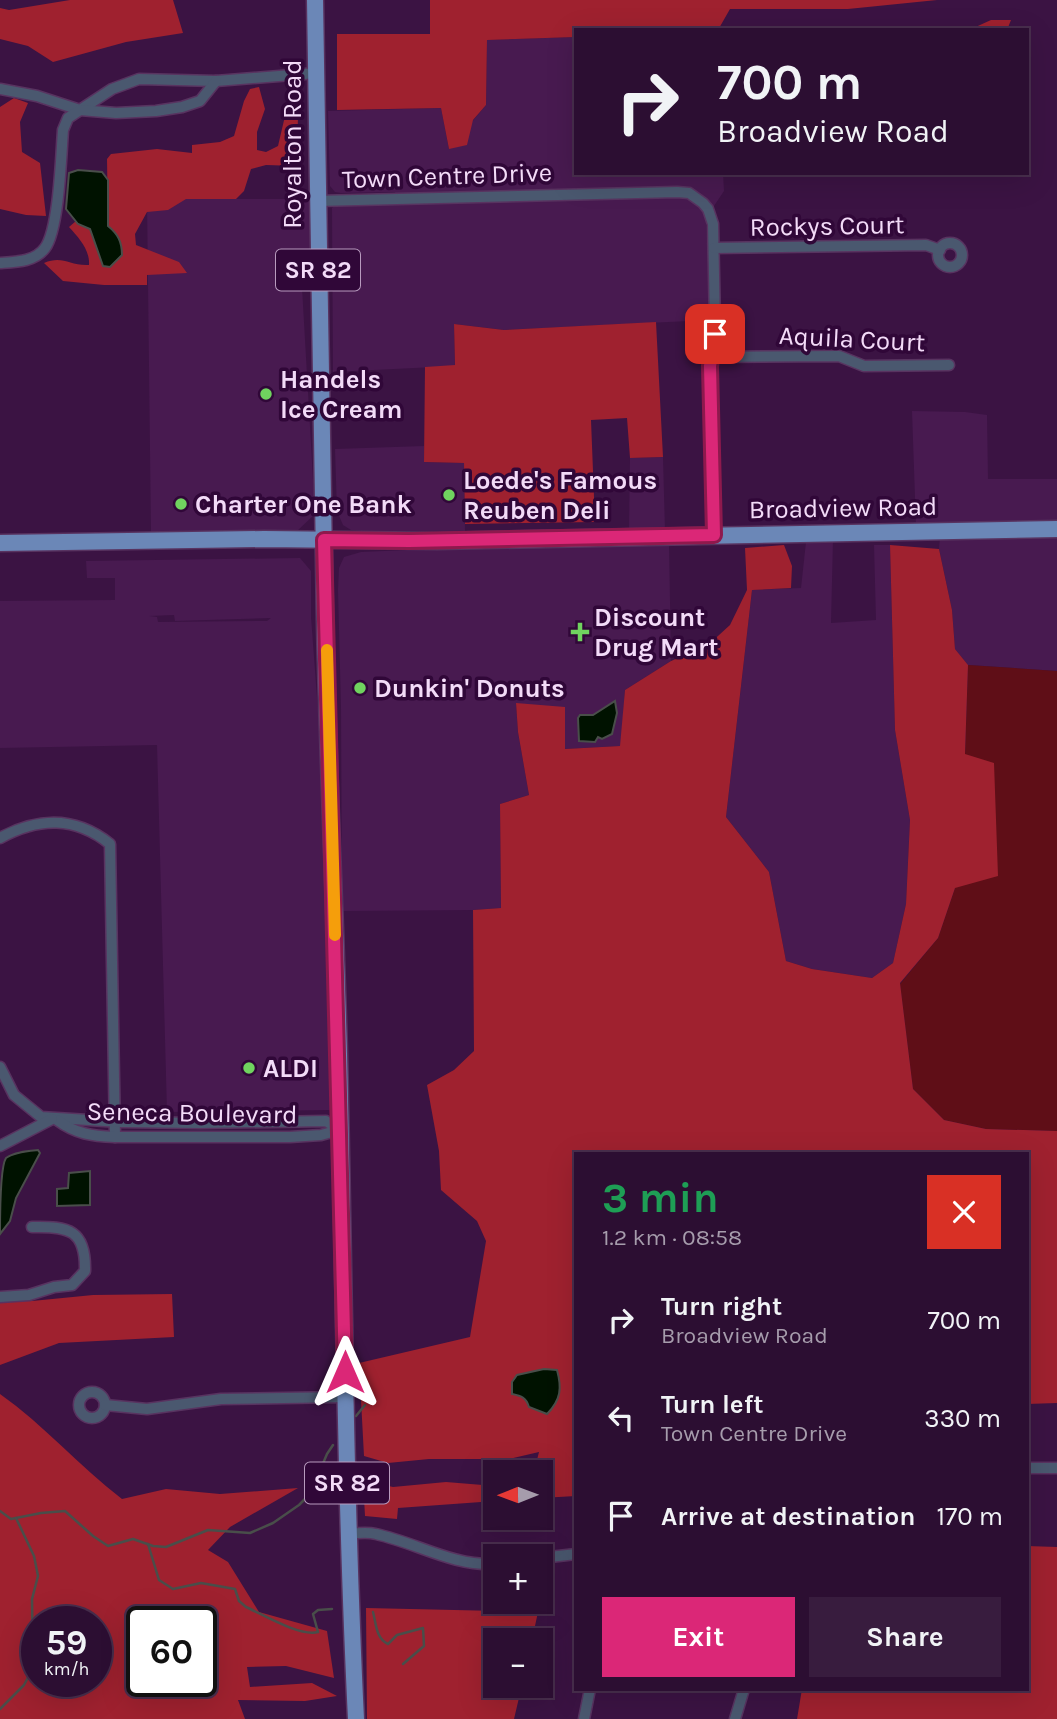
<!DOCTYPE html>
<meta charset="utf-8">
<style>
body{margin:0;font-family:Karla,sans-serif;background:#381c3e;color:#f1f3f6;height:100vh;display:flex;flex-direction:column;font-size:26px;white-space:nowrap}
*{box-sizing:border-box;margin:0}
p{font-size:23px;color:#a69cac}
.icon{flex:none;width:38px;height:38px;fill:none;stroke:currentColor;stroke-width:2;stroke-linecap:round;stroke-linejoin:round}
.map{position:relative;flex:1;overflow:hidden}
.side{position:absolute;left:574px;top:1152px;width:455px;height:539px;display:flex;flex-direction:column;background:#2c0e32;border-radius:0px;box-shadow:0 7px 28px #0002,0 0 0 2px #482e4d}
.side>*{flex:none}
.guide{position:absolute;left:574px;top:28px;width:455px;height:147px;border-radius:0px;box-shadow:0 7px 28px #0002,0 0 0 2px #482e4d;background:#2c0e32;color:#f1f3f6;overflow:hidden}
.needle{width:46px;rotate:269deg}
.fabs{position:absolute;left:483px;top:1460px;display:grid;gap:14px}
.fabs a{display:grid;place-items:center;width:70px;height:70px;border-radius:0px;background:#2c0e32;box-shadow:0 7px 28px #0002,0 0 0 2px #482e4d;font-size:35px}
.speed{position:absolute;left:21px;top:1606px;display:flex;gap:14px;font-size:35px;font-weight:700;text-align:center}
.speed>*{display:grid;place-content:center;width:91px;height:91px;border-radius:50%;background:#2c0e32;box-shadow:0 7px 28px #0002,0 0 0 2px #482e4d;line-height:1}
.speed small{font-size:18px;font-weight:400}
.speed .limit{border:4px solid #111;border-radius:10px;background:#fff;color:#111}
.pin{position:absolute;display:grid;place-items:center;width:60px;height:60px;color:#fff;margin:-30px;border-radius:14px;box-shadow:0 4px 10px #0006}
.me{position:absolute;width:77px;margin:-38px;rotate:0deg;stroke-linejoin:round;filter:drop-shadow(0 0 5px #0008)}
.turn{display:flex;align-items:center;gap:24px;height:147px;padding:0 28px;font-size:32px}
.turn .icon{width:91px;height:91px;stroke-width:2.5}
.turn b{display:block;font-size:49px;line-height:60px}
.round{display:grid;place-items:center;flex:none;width:74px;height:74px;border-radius:0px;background:#381c3e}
.summary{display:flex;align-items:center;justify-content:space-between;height:119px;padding:0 28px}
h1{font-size:42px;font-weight:700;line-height:52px;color:#1e9e55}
.cta{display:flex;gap:14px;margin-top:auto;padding:14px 28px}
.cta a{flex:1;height:80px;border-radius:0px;background:#db2777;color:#fff;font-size:28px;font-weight:700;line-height:80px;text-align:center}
.cta a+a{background:#381c3e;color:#f1f3f6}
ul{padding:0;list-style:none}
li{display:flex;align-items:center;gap:21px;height:98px;padding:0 28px}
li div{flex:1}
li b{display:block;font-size:26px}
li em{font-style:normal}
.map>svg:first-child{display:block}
.built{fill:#481a50;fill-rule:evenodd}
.green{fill:#5f0e17}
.forest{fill:#9f212f;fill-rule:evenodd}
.water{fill:#001200;stroke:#494e4a;stroke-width:2}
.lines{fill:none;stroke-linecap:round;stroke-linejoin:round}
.stream{stroke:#494e4a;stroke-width:2.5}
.street-casing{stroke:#583360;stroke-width:13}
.primary-casing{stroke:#583360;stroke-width:19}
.street{stroke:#4a586f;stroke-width:10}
.primary{stroke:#6b87b7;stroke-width:16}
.route-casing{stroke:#8e194d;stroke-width:18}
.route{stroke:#db2777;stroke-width:12}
.slow{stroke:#f59e0b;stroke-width:12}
.poi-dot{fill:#70d35f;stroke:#300738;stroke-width:2.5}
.labels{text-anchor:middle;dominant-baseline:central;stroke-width:7;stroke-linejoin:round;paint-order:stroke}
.shield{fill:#300738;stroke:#b89bbe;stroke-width:2}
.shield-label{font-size:24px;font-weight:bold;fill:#f3dbf8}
.street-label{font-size:26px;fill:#f3dbf8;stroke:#300738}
.poi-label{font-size:26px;font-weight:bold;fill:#f3dbf8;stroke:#300738;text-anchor:start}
</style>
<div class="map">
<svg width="1057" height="1719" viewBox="0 0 1057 1719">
<rect width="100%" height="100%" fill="#3b1343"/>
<!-- built -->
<g class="built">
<path d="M576,37V173H723L724,191L706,218L710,320L504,330L454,324L455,366L333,372L332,208L337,204H397L395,192L341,193L335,192L330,186L328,111L441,108L449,149L486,105L487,40Z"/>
<path d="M147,199H309L312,270H301L315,514L296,532L151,534Z"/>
<path d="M912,411L965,412L987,415L988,479H1057V523L916,526Z"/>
<path d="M424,446V462L464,463L465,531H361L351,530L343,525L337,511L335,449Z"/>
<path d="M663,457L665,531L629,532L630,458Z"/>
<path d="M1057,534V671L968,665L955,649L952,610L939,549L940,537Z"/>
<path d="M833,539L831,623L876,620L874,545H890L895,730L910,820L906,904L893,963L872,978L812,969L786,961L769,872L726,817L752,590L801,588L806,542Z"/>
<path d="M669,542L671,661L625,690L621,746L565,749L516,703L518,732L529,795L500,804L501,908L473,910L342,911L341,708L338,590L339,568L344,557L361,552L521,545Z"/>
<path d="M300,558L311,571V617L324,790L332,1110L167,1112L157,745L0,748V601L115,600V578H87L86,561ZM174,615L175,621L271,618L267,621L158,622L157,617L149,616Z"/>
</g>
<!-- green -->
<path class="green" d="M968,665L1057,671V1131L986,1129L944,1120L913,1089L900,984L938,938L955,888L965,755Z"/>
<!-- forest -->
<g class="forest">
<path d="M70,0H173L183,33L126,42L53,62L28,46L0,39V8L9,10Z"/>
<path d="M430,0H937L848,9H730L718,30H576V37L487,40L486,105L473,120L467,145L449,149L441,108L337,110V34H430Z"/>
<path d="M991,20H1011L1007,30H969Z"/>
<path d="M259,87L265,109L257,132V150L266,152L278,146L285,116L298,114L297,166L266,165L251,169L244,191L236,199H186L168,210L147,212L135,234L136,245L179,262L187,273L147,275V285H104L63,281L44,263C63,255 69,266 89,265C90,250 79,238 69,227L76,221L90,229L110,267L122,255L108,226L107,159L111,154L157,149L192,153V145L220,142L234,136L244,101L250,89Z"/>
<path d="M14,98L28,103L20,122L22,152L40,163L46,216L26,215L0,209V107Z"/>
<path d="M656,322L663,457L630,458L627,418L591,420L595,522L465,524L464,463L424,462L425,367L455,365L454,324L504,330Z"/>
<path d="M784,545L792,566L791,588L752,590L726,817L769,872L786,961L812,969L872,978L893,963L906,904L910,820L895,730L890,545L939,549L952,610L955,649L968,665L965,754L994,763L998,876L955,888L938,938L900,983L913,1089L944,1120L986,1129L1057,1131V1403L1027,1404V1153H576V1496L541,1498V1472H534L539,1452L509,1459H429L388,1463L364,1456L359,1363L470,1337L486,1241L477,1221L441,1190L439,1151L427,1085L454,1070L474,1051L473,910L501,908L500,804L529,795L518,732L516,703L565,707V749L620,746L625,690L671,661L707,646L730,625L747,590L745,548Z"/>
<path d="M172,1294L174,1337L59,1343L0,1365V1300L32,1301L93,1295Z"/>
<path d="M0,1394C44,1425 79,1466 122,1499L166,1489L220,1494L298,1488L230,1527L208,1550L228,1562L259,1612L327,1631L334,1678L286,1666L247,1667L250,1687L312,1683L337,1696L305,1701L238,1700L245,1719H0ZM37,1622H96V1682H37ZM142,1622H201V1682H142Z"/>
<path d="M363,1480L393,1487L446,1482L495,1486V1501L398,1508L397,1519L365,1516Z"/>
<path d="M1027,1546L1057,1547V1719H797L802,1689H1027Z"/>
<path d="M366,1608L538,1612L532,1640H495V1685H522L514,1719H367Z"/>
</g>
<!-- water -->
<g class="water">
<path d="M78,170L102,172L108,180V226C118,234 122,242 122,255L110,267L103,266L90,229L78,224L66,209L69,173Z"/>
<path d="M615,701L617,713L612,734L602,739L598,737L595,742L579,741L578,718L580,715H593Z"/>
<path d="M38,1150L40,1153L16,1198L10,1221L0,1234C0,1218 0,1167 6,1158C14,1152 28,1151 38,1150Z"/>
<path d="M90,1171V1205L57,1206V1189L68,1188L69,1173Z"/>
<path d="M544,1369L557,1370C562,1388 561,1400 547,1414L529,1407C526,1397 521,1396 512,1394V1382L517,1375Z"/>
</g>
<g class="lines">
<!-- stream -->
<g class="stream">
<path d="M356,1416L365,1405"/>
<path d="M0,1511L11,1519L41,1513L65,1511L93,1536L108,1546L133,1539L153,1546L166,1547L208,1530L250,1533L273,1523L299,1505L310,1494L327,1454L333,1445"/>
<path d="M148,1544L159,1580L173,1589L201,1583L235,1589L239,1601L246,1607C264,1615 300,1637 318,1632L313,1614L318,1610L332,1609"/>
<path d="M373,1612C376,1623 376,1639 388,1644L397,1635L423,1628L424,1646L403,1664"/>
<path d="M0,1709L24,1685L33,1668L32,1599L38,1576L34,1556L16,1518"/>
</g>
<defs>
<g id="street">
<path d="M0,89L37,96L80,110L112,89L139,79L216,81L317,73"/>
<path d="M317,201L677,192L689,193L703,203L708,209L713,224L715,325L711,374L714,535"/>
<circle cx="950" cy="255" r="12"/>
<path d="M714,248L926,245L940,250"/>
<path d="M0,263C15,262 35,262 45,248C59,229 61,157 63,130L68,118L80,110L116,113L156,111L182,107L200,101L216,81"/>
<path d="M711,357L839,356L864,366L949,365"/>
<path d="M0,838C39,817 75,816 110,844L115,1137"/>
<path d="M0,1067L14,1095L41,1117L120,1122L200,1123L326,1121L339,1130"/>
<path d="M57,1120C76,1134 92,1136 115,1137H290L321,1135L339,1130"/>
<path d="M0,1146L52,1119"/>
<path d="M0,1297L29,1295L54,1287L72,1285L85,1271C86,1230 69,1226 32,1227"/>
<circle cx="92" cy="1405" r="13"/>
<path d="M105,1405L147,1409L221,1399L345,1397"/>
<path d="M1027,1468H1057"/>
<path d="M349,1534C357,1533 368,1532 376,1534C417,1543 452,1566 495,1564"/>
<path d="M541,1558L576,1554"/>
<path d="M584,1719L590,1689"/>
<path d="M735,1719L744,1689"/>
</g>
<g id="primary">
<path d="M315,0C319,207 321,415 325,622C328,766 335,910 339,1054C344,1276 345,1497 356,1719"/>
<path d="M0,543L264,539L437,541L1057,529"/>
</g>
</defs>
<!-- street casing -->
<use href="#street" class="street-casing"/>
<!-- primary casing -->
<use href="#primary" class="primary-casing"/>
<!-- street -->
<use href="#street" class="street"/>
<!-- primary -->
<use href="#primary" class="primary"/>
</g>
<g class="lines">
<defs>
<path id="route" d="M345,1372L324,540L409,541L714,535L710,366L715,334"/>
</defs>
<!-- route casing -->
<use href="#route" class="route-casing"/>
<!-- route -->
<use href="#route" class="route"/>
<!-- slow -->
<path class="slow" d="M327,650L335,935"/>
</g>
<!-- markers -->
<g class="poi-dot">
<circle cx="266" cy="394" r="7"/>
<circle cx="449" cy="495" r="7"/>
<circle cx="181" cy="504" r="7"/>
<path d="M576.5 621.5h7v7h7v7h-7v7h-7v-7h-7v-7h7z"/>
<circle cx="360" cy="688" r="7"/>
<circle cx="249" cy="1068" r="7"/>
</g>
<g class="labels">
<!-- shield labels -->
<g class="shield">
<rect x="276" y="249.5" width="84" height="41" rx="5"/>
<rect x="305" y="1462.5" width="84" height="41" rx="5"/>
</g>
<g class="shield-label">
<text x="318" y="270">SR 82</text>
<text x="347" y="1483">SR 82</text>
</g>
<!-- street labels -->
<g class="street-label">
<text transform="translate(292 144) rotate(-90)">Royalton Road</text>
<text transform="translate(447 176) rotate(-2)">Town Centre Drive</text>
<text transform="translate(827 226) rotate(-1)">Rockys Court</text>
<text transform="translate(852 339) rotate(3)">Aquila Court</text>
<text transform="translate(843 508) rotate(-1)">Broadview Road</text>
<text transform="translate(192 1113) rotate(1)">Seneca Boulevard</text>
</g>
<!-- poi labels -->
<g class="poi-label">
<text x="280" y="379">Handels<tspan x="280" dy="30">Ice Cream</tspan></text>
<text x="463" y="480">Loede's Famous<tspan x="463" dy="30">Reuben Deli</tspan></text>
<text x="195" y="504">Charter One Bank</text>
<text x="594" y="617">Discount<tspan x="594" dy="30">Drug Mart</tspan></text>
<text x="374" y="688">Dunkin' Donuts</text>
<text x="263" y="1068">ALDI</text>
</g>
</g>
</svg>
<div class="fabs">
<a><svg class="needle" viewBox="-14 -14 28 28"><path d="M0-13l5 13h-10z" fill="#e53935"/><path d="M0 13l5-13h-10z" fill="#a69cac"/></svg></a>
<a>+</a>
<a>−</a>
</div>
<div class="speed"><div>59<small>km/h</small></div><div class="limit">60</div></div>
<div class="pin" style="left:715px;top:334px;background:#d93025"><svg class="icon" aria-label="arrive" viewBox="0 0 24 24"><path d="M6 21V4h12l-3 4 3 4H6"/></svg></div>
<svg class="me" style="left:345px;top:1372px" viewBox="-20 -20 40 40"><path d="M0-17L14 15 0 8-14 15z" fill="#db2777" stroke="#fff" stroke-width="4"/></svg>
<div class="guide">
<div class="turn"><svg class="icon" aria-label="right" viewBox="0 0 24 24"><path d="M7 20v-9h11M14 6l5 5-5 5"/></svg><div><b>700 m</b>Broadview Road</div></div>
</div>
<section class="side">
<div class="summary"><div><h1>3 min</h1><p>1.2 km · 08:58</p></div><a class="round" style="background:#d93025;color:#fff"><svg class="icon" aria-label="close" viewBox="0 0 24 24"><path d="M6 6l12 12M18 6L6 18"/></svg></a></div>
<ul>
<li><svg class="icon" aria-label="right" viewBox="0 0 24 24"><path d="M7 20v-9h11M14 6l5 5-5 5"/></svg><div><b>Turn right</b><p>Broadview Road</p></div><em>700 m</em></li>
<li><svg class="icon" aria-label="left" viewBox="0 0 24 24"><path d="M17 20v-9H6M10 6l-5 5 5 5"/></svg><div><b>Turn left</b><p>Town Centre Drive</p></div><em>330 m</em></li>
<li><svg class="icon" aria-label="arrive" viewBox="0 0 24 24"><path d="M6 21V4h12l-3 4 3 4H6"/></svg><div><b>Arrive at destination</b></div><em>170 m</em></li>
</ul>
<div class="cta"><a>Exit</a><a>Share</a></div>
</section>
</div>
